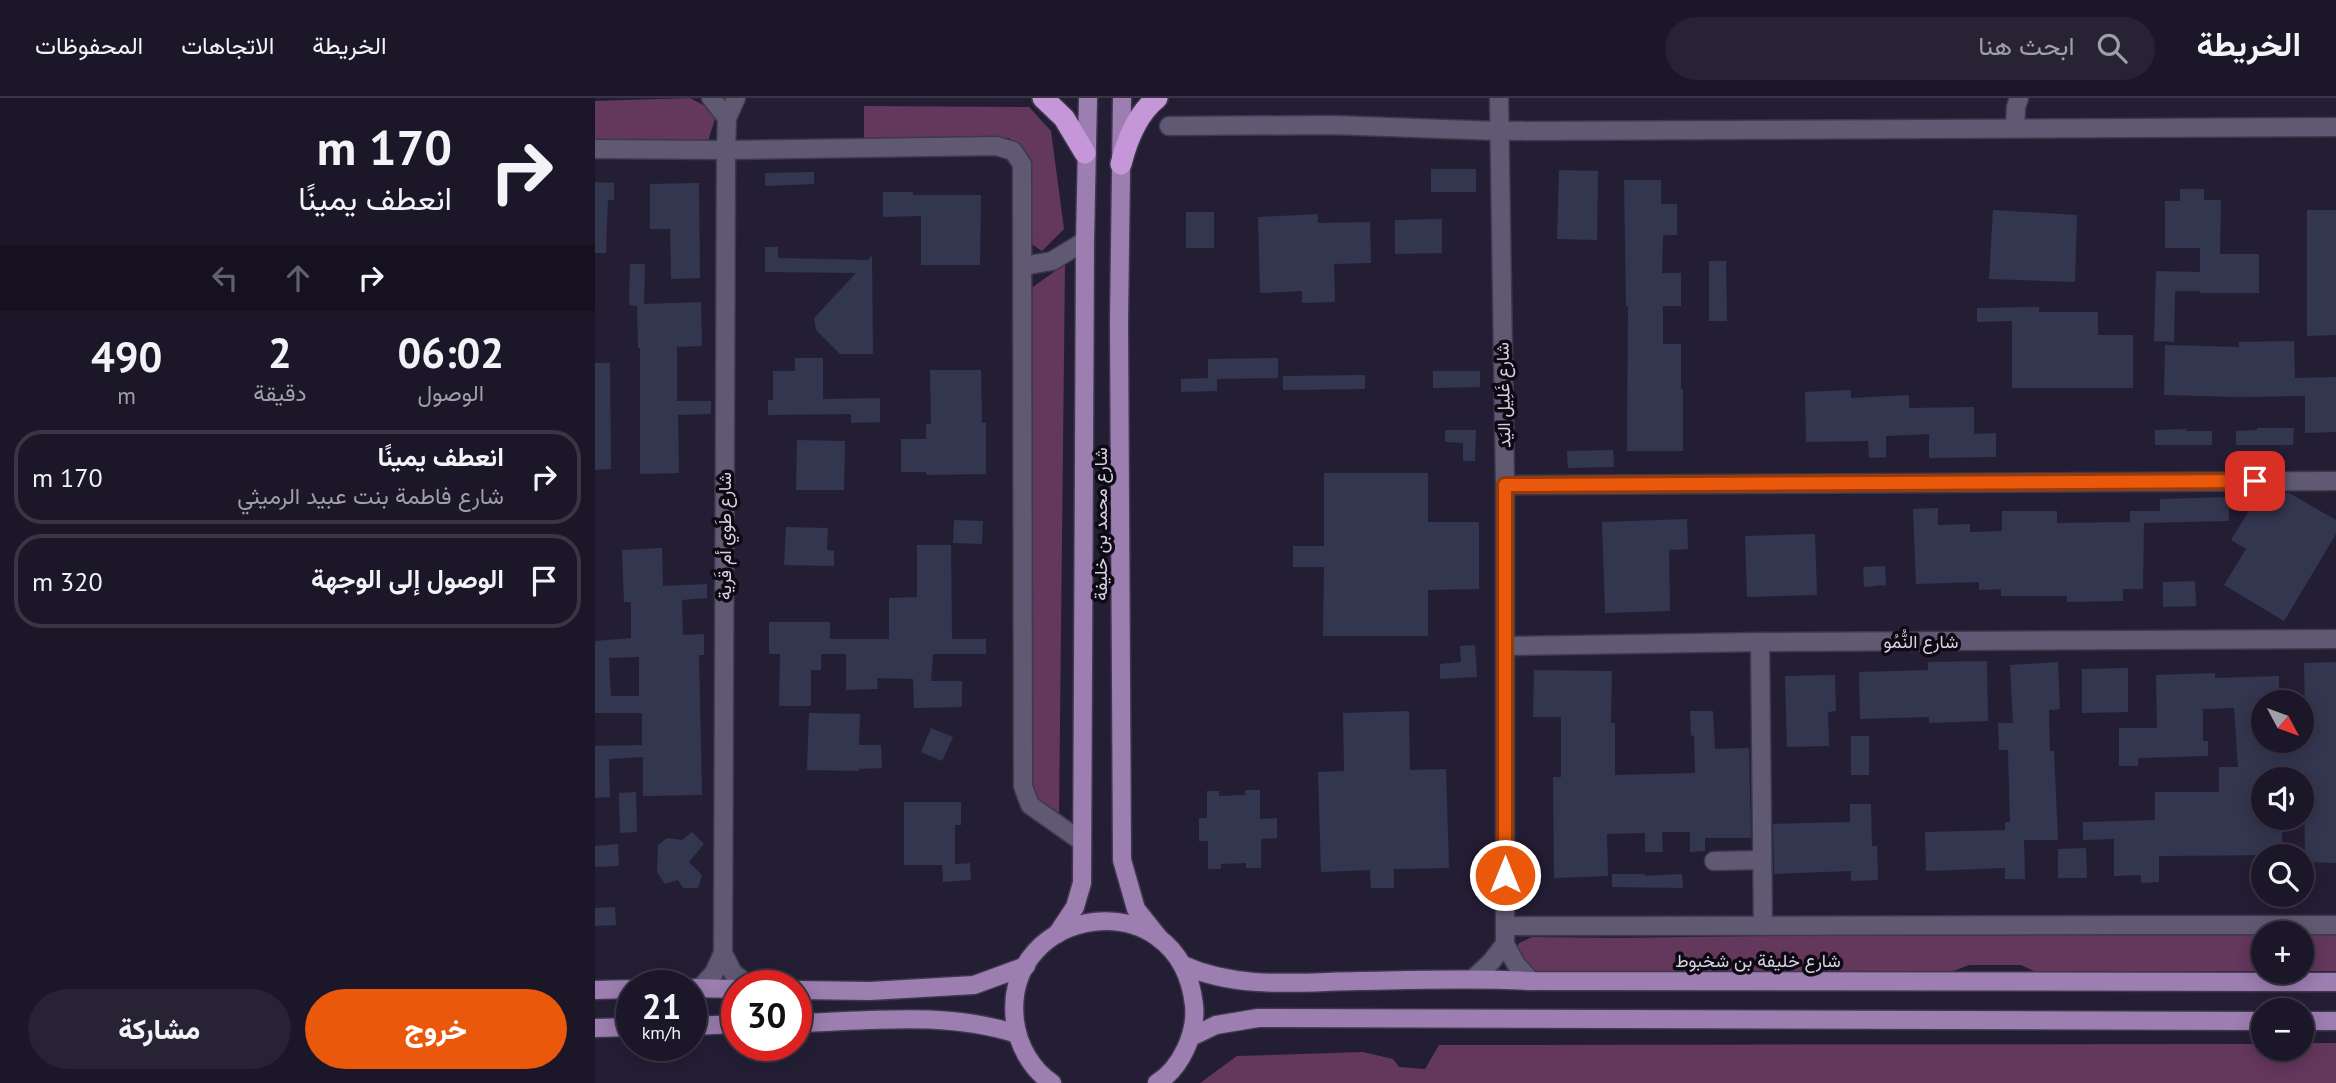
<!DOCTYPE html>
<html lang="ar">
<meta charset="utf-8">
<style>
body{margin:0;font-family:"PT Sans",Vazirmatn,sans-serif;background:#282334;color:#f1f3f6;direction:rtl;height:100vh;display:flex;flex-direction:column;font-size:26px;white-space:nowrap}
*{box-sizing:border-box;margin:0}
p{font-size:23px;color:#a09fa8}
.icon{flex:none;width:38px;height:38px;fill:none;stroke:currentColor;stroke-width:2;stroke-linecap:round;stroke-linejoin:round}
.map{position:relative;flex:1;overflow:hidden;direction:ltr}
.side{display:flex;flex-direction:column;background:#1b1628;width:595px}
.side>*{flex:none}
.banner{background:#1b1628;color:#f1f3f6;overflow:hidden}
.needle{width:46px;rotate:131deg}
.buttons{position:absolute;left:1656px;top:592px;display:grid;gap:14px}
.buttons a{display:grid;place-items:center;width:63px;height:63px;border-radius:50%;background:#1b1628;box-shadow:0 4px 18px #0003,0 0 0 2px #393545;font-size:35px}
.speed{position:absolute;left:21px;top:872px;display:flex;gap:14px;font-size:35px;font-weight:700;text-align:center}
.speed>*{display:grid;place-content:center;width:91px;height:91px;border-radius:50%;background:#1b1628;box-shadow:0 4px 18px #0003,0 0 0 2px #393545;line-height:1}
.speed small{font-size:18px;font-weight:400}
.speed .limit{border:10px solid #d22;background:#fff;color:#111}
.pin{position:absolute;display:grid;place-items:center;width:60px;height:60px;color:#fff;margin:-30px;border-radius:14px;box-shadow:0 4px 10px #0006}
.me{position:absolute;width:77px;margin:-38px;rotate:0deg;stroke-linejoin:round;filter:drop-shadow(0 0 5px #0008)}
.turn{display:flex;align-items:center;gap:24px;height:147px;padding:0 28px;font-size:32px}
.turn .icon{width:91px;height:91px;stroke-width:2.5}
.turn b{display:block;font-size:49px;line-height:60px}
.lanes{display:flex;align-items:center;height:66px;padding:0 28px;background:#0003;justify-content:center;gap:35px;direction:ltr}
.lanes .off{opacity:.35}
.eta{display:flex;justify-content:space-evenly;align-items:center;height:119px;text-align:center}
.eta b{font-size:42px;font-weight:800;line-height:49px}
.action{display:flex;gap:14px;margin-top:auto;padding:14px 28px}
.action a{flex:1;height:80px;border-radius:42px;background:#ea580c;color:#fff;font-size:28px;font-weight:800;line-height:80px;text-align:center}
.action a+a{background:#282334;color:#f1f3f6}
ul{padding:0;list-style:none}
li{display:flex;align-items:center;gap:21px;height:94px;margin:0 14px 10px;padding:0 14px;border:4px solid #393545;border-radius:28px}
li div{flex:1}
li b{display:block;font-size:26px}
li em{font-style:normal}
header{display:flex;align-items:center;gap:42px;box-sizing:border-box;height:98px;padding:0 35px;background:#1b1628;border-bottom:2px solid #393545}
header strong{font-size:33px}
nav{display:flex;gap:38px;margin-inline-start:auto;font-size:24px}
.search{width:490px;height:63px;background:#282334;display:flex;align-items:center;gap:18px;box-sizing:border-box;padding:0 24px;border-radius:38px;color:#a09fa8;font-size:26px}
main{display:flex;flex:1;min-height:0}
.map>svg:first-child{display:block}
.green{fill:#64375c}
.building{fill:#33364f;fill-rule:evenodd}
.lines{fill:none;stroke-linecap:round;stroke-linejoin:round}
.minor-casing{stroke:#3e384c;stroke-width:21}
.major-casing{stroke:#3e384c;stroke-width:21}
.highway-casing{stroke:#3e384c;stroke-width:24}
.minor{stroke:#5f5973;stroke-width:18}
.major{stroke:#9c7eb0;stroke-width:18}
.highway{stroke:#c597d9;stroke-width:21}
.route-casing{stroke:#983908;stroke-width:18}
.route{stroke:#ea580c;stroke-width:12}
.labels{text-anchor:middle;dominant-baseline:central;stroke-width:7;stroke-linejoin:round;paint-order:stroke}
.street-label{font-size:18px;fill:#d6d2e2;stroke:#0d0a14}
</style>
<header>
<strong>الخريطة</strong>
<div class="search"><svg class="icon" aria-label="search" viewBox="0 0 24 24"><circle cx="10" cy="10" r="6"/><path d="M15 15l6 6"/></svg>ابحث هنا</div>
<nav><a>الخريطة</a><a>الاتجاهات</a><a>المحفوظات</a></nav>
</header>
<main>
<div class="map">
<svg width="1741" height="985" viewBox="0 0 1741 985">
<rect width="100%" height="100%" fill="#241e35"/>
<!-- green -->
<g class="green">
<path d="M95,0L112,9L120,21L113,43L88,45L0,43V3Z"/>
<path d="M269,8L434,9L456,33L469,131L447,153L435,145L432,58L414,40H269Z"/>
<path d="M470,166L464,716L437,702L435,191Z"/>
<path d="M1403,835L1668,836V873H1673L1443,875L1426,867H1374L1351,876H930L918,862L924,845L937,839L1020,840Z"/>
<rect x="1706" y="836" width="35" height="37"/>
<path d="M1706,945H1741V985H605L642,958L768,954L798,961L804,969L830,971L844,947L1668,946V950H1706Z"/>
</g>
<!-- building -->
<g class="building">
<rect x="836" y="71" width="45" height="23"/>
<path d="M964,72L1003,73L1002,142L962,141Z"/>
<path d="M219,74V86L170,88V75Z"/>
<path d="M1029,82H1066V106H1082V137H1068L1067,175H1086V208H1068V246H1086V291H1088V353H1032L1033,208H1031Z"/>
<path d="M0,84L19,85V102H13L11,155H0Z"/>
<path d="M104,85L105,180L76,181L75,131H55V86Z"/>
<path d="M1585,91H1609V102H1626L1625,156H1664V195H1605V193H1580L1579,244L1559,243L1561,173L1605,174V150H1570V103H1585Z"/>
<path d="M288,94H318V97H386L385,167H326V118L288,119Z"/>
<path d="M1398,112L1482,117L1480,184L1394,181Z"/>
<path d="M1712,112H1741V237L1712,238Z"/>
<rect x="591" y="114" width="28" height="36"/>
<path d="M723,116V125L775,124L776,165L739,166L740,204L707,205V193L665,195L663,119Z"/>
<path d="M847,121V155L800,156V122Z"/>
<path d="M170,149H183V160L273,162L277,158L278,256H245L221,232L219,220L261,175L170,174Z"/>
<path d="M1114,163H1131L1132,223H1114Z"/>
<path d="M35,166H50L49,206L106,204L107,248L82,249V303H116V316L83,317L84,375L45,376V250H43L42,208L34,207Z"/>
<path d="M1444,209V214H1503V237H1538V290H1417V223L1382,224V210Z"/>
<path d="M1699,243L1700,280L1741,279V334L1710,335V298L1644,299L1569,297L1570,247L1644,249V244Z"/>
<path d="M200,260H228V301L285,300V324L256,325V316L173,317V302H178V273H200Z"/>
<path d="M683,260V280L622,281V293L586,294V281L613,280V261Z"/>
<path d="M0,265H15L16,371L0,372Z"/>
<path d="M335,272H386L387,325H391V376L331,377V374H306V341H331V326H336Z"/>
<path d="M838,273H885V289L838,290Z"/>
<path d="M770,277V291L688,292V278Z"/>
<path d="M1256,292V300L1314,297V310L1379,309V336L1401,335V359L1334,360V336L1291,338V359L1274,360L1273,343L1211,344L1210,294Z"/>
<path d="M1662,330H1699L1698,347H1641V333L1662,332Z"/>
<path d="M1591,331V333H1617V347H1560V332Z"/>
<path d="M850,332H881L880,363H868V345L850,344Z"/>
<path d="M202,342L250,343L249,392H201Z"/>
<path d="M1018,352L1019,369L973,370L972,353Z"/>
<path d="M729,375H833V424H884V491L833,492V538H728L729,469H698V448H729Z"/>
<path d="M1687,395H1694L1741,422V436L1689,523L1629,487L1651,451L1636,442L1660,403L1676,413Z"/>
<path d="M1634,399V423L1549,425L1548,491H1528V503L1472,504V498H1406V491L1384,492V484L1321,486L1318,411L1343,410V427L1375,426V434L1407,433V413H1462V425L1535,424V413H1565V401Z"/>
<path d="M1092,421L1093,451L1074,452L1075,513L1010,515L1007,424Z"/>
<path d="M359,422L388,423L387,446L358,445Z"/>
<path d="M191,429L233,430L232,452L239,453V468L189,467Z"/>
<path d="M1220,436L1222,497L1152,499L1150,438Z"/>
<path d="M322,447H356L357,541H391V556H338L336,583H367V609L319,610L318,581L282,580L283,591L251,592V556H226V572H216V608H184L185,556H174V524H235V541H294V500L322,499Z"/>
<path d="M67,450L68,488L112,486V500L87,502L88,537L109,536V557H104L107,697L48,698V659L14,661L15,699L0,700V648L47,647V615H0V543L36,540V504H29L27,452ZM44,559V598H16L14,560Z"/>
<path d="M1290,468L1291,487L1269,489L1268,469Z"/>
<path d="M1600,483L1601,508L1568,509V484Z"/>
<path d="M880,547L882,579L845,581V566L866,564L865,548Z"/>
<path d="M1392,563L1393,623L1334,625V619L1265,621L1264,574L1333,572V564Z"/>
<path d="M1463,564L1465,611L1454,612L1455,653H1459L1463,742H1429L1430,781H1410V770L1331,773L1330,734L1410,732V724H1415L1413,652H1404L1403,625H1418L1415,567Z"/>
<path d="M1741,564V765L1710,764L1709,676L1668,678V719H1687V757L1564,758V784L1546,785V777L1519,778V741L1488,742V724L1560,722V694H1624V669H1643L1639,610L1608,611V643H1613V658L1543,660V668H1524V630H1562L1561,577L1620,575V580L1684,578V604H1668V642H1708L1707,617H1710L1709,565Z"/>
<path d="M1533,570V614L1487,615V571Z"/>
<path d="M939,572L1017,573L1016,625H1020V677L1100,675L1099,637L1096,638L1095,613H1118L1120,651L1154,650L1156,740H1110V753L1095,754V734H1067L1068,754H1050V735L1012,736L1013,778L959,780L958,679H966V619H938Z"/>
<path d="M1240,577L1241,613L1233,614L1234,648L1192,649L1190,578Z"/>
<path d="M814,613L815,672L851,671L854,770L799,771V790H776L775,772L726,774L723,674L749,673L748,615Z"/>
<path d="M214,615L265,616L264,647H286L287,670L264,671V673L212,672Z"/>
<path d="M336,630L358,639L347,663L326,654Z"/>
<rect x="1256" y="638" width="18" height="39"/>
<path d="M650,692H665V721L682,720V740L666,741V770H651V765L626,766V771H613V743H604V720H612V693H624V698L650,697Z"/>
<path d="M41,694L42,734L25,735L24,695Z"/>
<path d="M309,704H366V727H360V766L375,765L376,782L348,784L347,767H309Z"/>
<path d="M1255,706H1276L1277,748H1282L1283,782L1256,783V773L1179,776L1178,726L1255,724Z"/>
<path d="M97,734L109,746L94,764L107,777L103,790H88L83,782L70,786L62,774L63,747L72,740L87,742Z"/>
<path d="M23,746L24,768L0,769V748Z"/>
<path d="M1491,750L1492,780H1463V751Z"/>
<path d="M1017,776H1050V778L1087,776L1088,790L1017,789Z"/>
<path d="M20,809L21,827L0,828V810Z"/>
</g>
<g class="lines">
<defs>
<g id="minor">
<path d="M116,0L132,20"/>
<path d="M904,0L910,387V846L921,866L936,883"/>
<path d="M574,28L738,27L903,33L1741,29"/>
<path d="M1420,30L1421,9L1424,0"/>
<path d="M0,51L131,52L401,48L418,53L427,66L428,688L435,707L486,743"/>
<path d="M428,168L457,163L490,143"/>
<path d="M910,387L1741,383"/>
<path d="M1165,544L1168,828"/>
<path d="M911,548L1165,544L1741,541"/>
<path d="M1119,763L1167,762"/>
<path d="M910,828L1741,827"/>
<path d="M128,855L138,875L154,887"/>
<path d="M879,880L896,864L910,846"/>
<path d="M105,890L119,875L128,855L131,52L132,20L141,0"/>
</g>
<g id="major">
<path d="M527,0L524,224L527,762L541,811L565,841"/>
<path d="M462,836L480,809L487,785L490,143L493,0"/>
<path d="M588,867C644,892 704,884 763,883C821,882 878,880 936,883L1741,884"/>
<path d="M96,890L142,891"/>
<path d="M0,892L37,891"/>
<path d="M201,892L275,893L379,887L431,868"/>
<path d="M1706,923H1741"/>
<path d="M201,925C275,923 351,913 422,936"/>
<path d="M96,928L142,926"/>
<path d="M0,930L37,929"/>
<path d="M596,939L621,927L663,920L1668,923"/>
<path d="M457,985C436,971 423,947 420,923C406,807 585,780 599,907C602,935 586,970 562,985"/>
</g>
<g id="highway">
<path d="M448,0L469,20L490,55"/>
<path d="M526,66C532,42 542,16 562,0"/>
</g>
</defs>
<!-- minor casing -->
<use href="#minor" class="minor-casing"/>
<!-- major casing -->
<use href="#major" class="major-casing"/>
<!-- highway casing -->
<use href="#highway" class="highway-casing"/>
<!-- minor -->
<use href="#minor" class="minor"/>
<!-- major -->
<use href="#major" class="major"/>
<!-- highway -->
<use href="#highway" class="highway"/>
</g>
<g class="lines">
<defs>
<path id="route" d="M910,777V387L1660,383"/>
</defs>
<!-- route casing -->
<use href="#route" class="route-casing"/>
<!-- route -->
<use href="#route" class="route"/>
</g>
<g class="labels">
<!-- street labels -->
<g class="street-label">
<text transform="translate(908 297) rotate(-91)">شارع غَلِيل اليَد</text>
<text transform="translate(505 426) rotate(-90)">شارع محمد بن خليفة</text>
<text transform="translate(129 438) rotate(-90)">شارع طَوي أم قَرية</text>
<text x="1326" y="543">شارع النُّمُو</text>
<text x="1163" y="862">شارع خليفة بن شخبوط</text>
</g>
</g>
</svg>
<div class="buttons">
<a><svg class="needle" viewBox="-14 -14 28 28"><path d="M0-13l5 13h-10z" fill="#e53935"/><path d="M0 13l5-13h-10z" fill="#a09fa8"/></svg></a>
<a><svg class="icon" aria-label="sound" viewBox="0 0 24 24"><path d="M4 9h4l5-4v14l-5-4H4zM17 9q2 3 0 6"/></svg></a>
<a><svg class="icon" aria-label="search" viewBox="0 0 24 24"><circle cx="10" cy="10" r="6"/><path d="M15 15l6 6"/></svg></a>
<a>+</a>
<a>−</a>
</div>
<div class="speed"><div>21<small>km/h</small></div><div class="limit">30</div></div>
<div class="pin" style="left:1660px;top:383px;background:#d93025"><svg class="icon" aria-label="arrive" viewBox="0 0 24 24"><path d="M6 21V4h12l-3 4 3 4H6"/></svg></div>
<svg class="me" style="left:910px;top:777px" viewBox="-20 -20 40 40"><circle r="17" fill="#ea580c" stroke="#fff" stroke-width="3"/><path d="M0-11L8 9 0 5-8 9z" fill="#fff"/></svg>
</div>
<section class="side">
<div class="banner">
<div class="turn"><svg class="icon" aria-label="right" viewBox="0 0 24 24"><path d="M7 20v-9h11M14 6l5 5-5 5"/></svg><div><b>170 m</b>انعطف يمينًا</div></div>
<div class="lanes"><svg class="icon off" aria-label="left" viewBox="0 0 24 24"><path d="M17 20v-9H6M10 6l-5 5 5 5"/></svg><svg class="icon off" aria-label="ahead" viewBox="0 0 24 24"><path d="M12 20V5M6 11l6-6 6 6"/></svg><svg class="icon" aria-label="right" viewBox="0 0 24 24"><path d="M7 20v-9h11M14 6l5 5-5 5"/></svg></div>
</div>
<div class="eta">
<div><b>06:02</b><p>الوصول</p></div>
<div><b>2</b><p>دقيقة</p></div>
<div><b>490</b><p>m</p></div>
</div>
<ul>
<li><svg class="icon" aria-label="right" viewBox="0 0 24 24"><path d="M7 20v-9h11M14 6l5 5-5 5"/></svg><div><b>انعطف يمينًا</b><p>شارع فاطمة بنت عبيد الرميثي</p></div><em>170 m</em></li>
<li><svg class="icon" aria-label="arrive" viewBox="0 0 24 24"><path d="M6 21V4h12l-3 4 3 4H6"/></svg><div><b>الوصول إلى الوجهة</b></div><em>320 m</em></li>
</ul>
<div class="action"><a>خروج</a><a>مشاركة</a></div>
</section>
</main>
